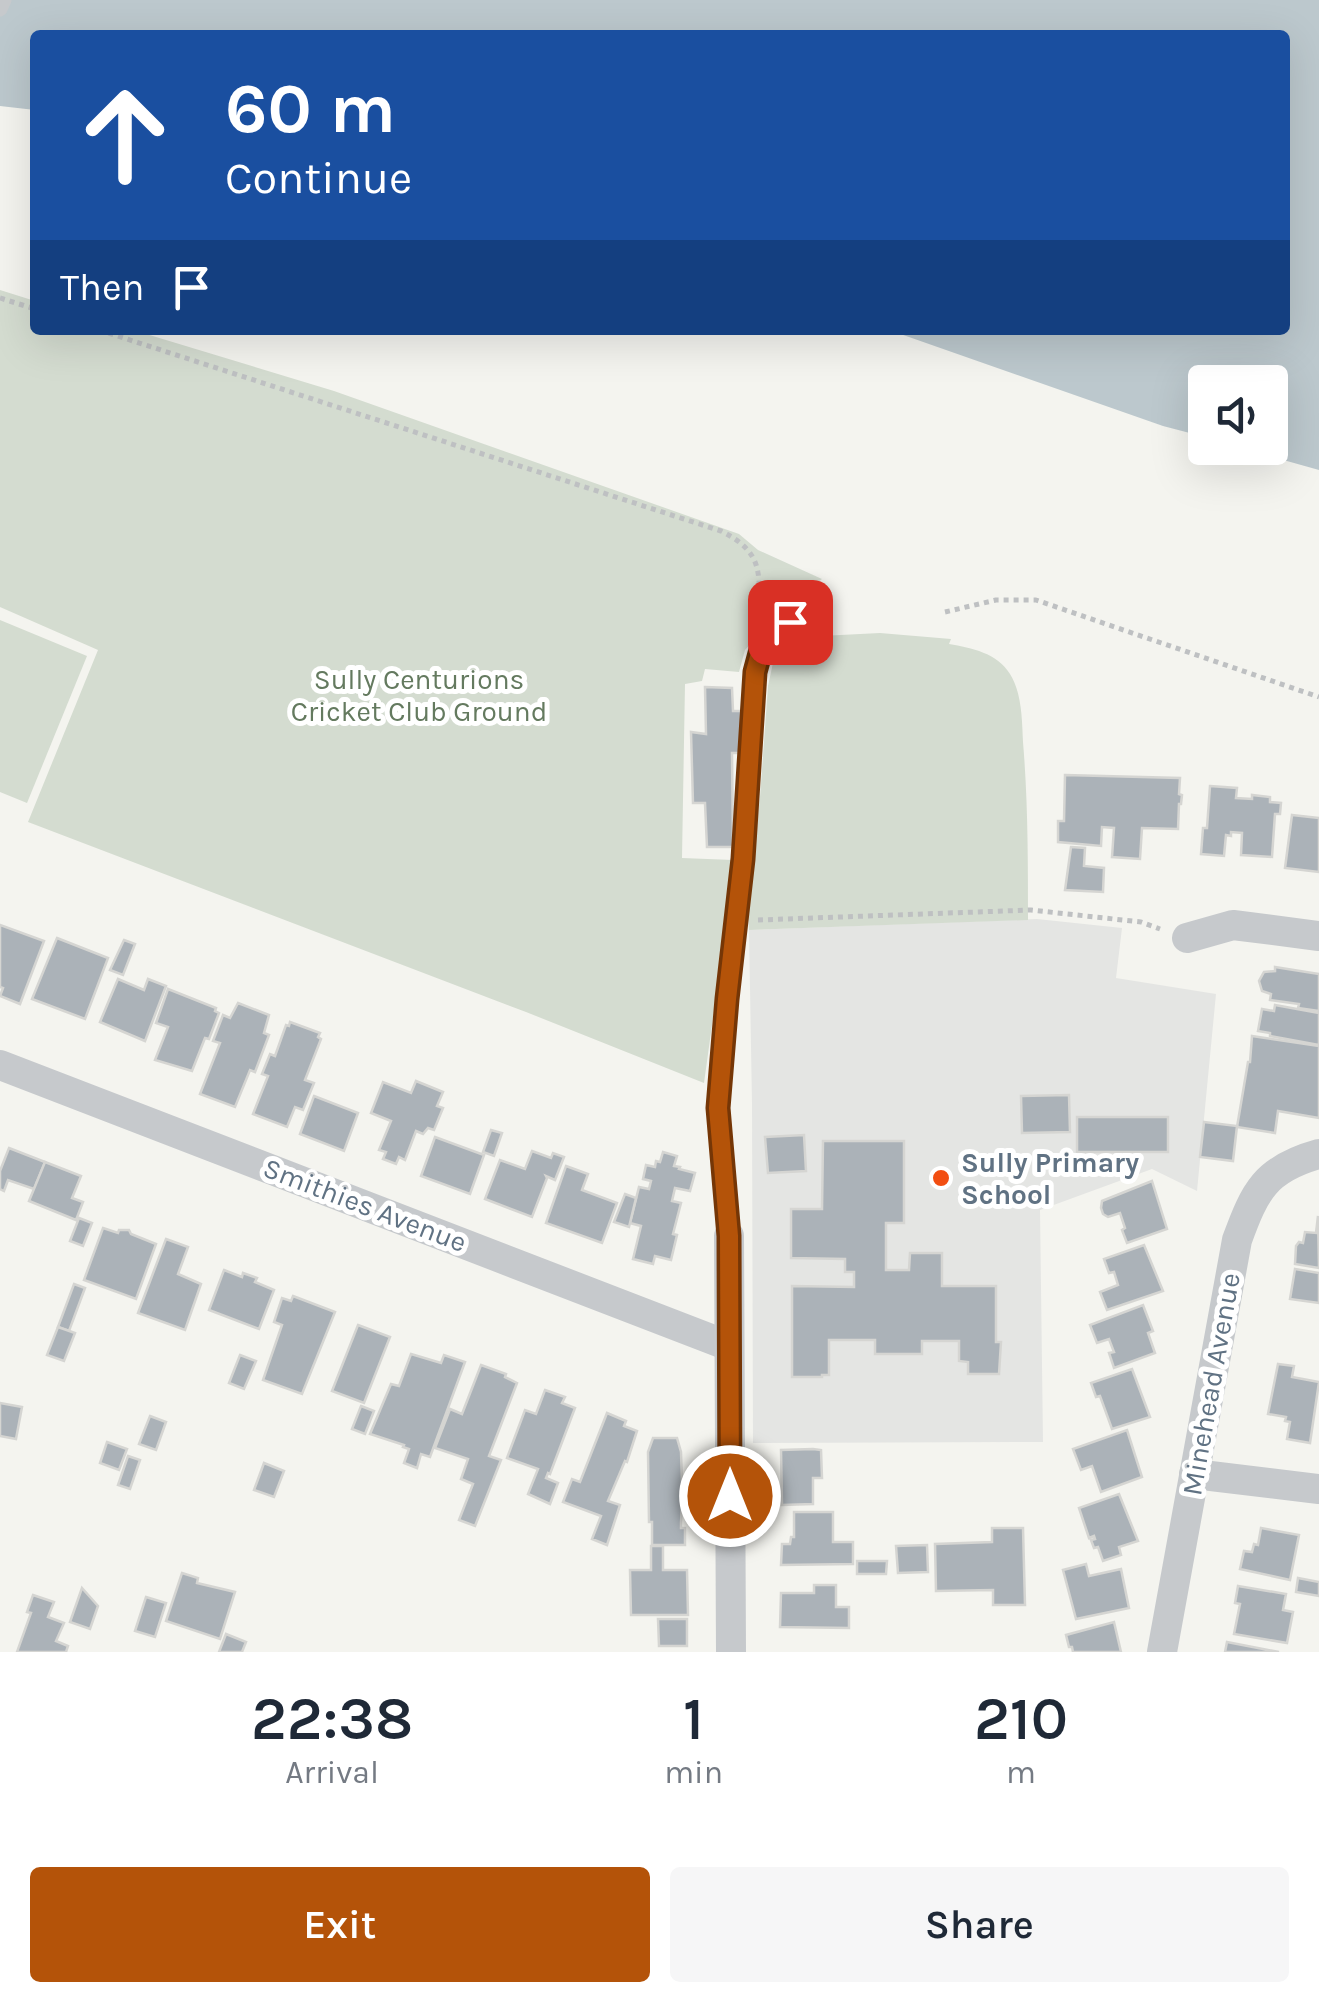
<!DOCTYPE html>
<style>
body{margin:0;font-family:Karla,sans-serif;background:#f6f6f7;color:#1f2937;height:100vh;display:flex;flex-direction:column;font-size:38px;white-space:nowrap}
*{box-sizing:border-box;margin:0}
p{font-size:32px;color:#747a83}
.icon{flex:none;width:55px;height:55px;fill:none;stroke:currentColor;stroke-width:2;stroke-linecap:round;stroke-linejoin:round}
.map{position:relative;height:1652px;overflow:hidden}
.side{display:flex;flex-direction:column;background:#fff;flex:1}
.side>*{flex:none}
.banner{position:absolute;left:30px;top:30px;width:1260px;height:305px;border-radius:10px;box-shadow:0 10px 40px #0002;background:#1a4fa0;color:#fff;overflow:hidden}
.tools{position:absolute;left:1188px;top:365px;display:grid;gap:20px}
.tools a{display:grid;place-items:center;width:100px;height:100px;border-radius:10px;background:#fff;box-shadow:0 10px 40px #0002;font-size:50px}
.pin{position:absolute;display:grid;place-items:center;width:85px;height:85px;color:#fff;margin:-42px;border-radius:20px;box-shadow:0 5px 15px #0006}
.me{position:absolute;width:110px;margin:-55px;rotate:0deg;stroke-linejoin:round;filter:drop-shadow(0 0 8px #0008)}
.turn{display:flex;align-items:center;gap:35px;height:210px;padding:0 30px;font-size:45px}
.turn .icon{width:130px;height:130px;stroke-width:2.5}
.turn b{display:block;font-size:70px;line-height:85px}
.then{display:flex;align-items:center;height:95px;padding:0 30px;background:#0003;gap:20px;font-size:38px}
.eta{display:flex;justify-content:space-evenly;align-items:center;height:170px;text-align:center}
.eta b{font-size:60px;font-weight:600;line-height:70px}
.button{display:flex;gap:20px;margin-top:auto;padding:20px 30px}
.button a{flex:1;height:115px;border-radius:10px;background:#b45309;color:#fff;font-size:40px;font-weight:600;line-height:115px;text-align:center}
.button a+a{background:#f6f6f7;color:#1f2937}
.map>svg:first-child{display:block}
.built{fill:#e4e5e3}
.green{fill:#d4dcd0}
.water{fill:#bcc8cd}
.building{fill:#abb2b8;stroke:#d5d5d2;stroke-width:2.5}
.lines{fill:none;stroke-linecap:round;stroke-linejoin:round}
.path{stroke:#bec0c2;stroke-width:5;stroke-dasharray:5 5;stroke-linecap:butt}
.lane{stroke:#c6c9cc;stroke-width:15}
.street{stroke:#c6c9cc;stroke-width:30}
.route-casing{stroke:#753606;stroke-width:25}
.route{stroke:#b45309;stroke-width:18}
.poi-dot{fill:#f24e11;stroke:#fff;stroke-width:4}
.labels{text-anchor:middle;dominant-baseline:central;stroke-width:10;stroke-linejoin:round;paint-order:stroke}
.park-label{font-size:28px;fill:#647a5f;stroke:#fff}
.poi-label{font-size:28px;font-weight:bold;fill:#607283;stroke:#fff;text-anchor:start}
.street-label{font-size:28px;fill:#607283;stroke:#fff}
</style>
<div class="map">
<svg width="1319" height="1652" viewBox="0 0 1319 1652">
<rect width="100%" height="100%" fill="#f4f4ef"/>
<!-- built -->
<path class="built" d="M1037,919L1122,928L1116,978L1216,994L1197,1191L1152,1169L1040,1210L1043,1442L753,1443L752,1103L749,930Z"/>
<!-- green -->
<g class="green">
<path d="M0,290L35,301V330H133L334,391L739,534L758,550L822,579L781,611L745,650L739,672L705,669L702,681L685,684L682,858L733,860V873L704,1083L526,1012L28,822L98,650L0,607Z"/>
<path d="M0,620L87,656L27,803L0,792Z"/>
<path d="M880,633L951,639L949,644C972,648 997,653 1010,674C1022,693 1022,720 1023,742C1028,801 1028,860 1028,920L749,930L747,902L760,797L768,686L774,658L786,645L801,637Z"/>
</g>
<!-- water -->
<path class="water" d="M0,0H1319V470L1241,448H1270V382H1205V437L1163,426L889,330H1285V35H35V110L0,106Z"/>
<!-- building -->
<g class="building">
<path d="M705,687L732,688L733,711H741L742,753H732L733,847H707L705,803H693L691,732L706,734Z"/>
<path d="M1065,775L1180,778L1179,794L1182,795L1181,804H1179L1178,829L1142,828L1140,859L1112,857L1114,828L1102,827L1101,846L1058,842V821H1064Z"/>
<path d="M1210,786L1237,788L1236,798L1252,799V795L1270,797V802L1281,803L1280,814H1275L1272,857L1241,855L1242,833L1231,832V836L1226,835L1224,856L1201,854L1203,828H1207Z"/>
<path d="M1292,815L1319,818V872L1285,868Z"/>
<path d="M1071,847L1085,848L1084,866L1104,868L1103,892L1065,890Z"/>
<path d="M0,925L44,941L20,1004L0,996L3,988L0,987Z"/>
<path d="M57,938L108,958L85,1019L32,999Z"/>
<path d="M124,940L135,944L123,975L110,970Z"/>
<path d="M1275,967L1319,974V1011L1298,1008L1299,1004L1270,1000L1271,994L1262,991L1259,981L1264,972L1275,971Z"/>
<path d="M118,979L144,990L148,979L166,986L145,1041L100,1022Z"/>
<path d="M168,989L216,1008L215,1011L219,1013L209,1039L205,1038L192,1071L155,1060L168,1027L156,1023Z"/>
<path d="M238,1003L269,1015L264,1033L269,1035L255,1072L250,1070L235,1107L200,1094L220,1043L213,1041L223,1015L230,1018Z"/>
<path d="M1275,1005L1319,1013V1045L1270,1036V1033L1258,1031L1262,1009L1274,1011Z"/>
<path d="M290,1022L320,1033L318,1037L321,1039L305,1080L314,1083L303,1110L295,1107L287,1127L253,1114L268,1076L262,1074L270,1054L275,1056L286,1025L289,1026Z"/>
<path d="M1252,1036L1319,1046V1118L1278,1111L1275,1133L1237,1127L1248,1062H1250Z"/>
<path d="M416,1081L443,1092L437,1106L443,1108L434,1130L428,1128L423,1134L416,1131L405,1160L399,1157L396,1164L383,1159L386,1152L379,1150L391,1121L371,1113L383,1082L411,1093Z"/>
<path d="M1069,1095L1070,1132L1022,1133L1021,1096Z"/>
<path d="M314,1096L358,1113L344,1151L300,1134Z"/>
<rect x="1077" y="1117" width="91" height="35"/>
<path d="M1204,1122L1237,1126L1233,1161L1200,1157Z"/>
<path d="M491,1130L502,1133L494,1156L483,1152Z"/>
<path d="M804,1135L806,1171L768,1173L765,1137Z"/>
<path d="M435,1137L484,1155L470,1194L421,1176Z"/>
<path d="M823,1141H904V1223H886V1270H909L910,1253H942V1286H996V1342H1001L999,1374H968V1362L959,1361V1341H922V1354H875V1340H829V1375H822V1377H792V1286L854,1287V1272H845V1259L791,1258V1209H822Z"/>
<path d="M9,1148L45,1162L34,1189L8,1180L4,1191L0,1189V1171Z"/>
<path d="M532,1151L551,1158L553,1153L564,1157L555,1180L546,1176L547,1178L532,1217L485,1199L500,1160L525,1169Z"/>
<path d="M663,1152L677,1156L674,1166L680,1167L679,1169L695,1173L690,1191L675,1188L672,1201L681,1203L673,1234L677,1235L671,1260L655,1256L653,1264L633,1259L641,1226L630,1223L639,1187L649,1189L651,1181L643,1179L646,1165L655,1167L656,1161L660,1162Z"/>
<path d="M45,1162L81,1176L72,1198L83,1202L76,1220L29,1201Z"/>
<path d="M566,1166L588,1174L582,1190L617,1203L602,1243L546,1223Z"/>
<path d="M1152,1181L1167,1229L1127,1243L1122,1230L1125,1228L1120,1213L1108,1217L1103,1214L1101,1208L1102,1201Z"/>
<path d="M625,1194L636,1198L629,1227L614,1222Z"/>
<path d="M1318,1216L1319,1268L1295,1264L1296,1246L1299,1242L1303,1243L1305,1232L1316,1233Z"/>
<path d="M79,1218L92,1223L83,1246L70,1241Z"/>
<path d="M103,1228L118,1233L119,1230H129L131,1234L156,1244L136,1299L84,1280Z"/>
<path d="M166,1239L188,1247L178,1274L201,1284L185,1330L138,1313Z"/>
<path d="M1144,1245L1163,1291L1107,1310L1100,1292L1118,1285L1114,1272L1109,1273L1104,1259Z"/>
<path d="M1295,1269L1319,1273V1303L1290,1299Z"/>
<path d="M224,1270L242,1277L243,1273L257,1278L255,1282L274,1290L259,1329L209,1310Z"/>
<path d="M74,1284L85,1288L69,1331L58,1327Z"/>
<path d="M293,1296L335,1312L302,1394L263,1380L282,1325L274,1322L282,1298L291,1301Z"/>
<path d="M1143,1305L1153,1331L1148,1333L1155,1353L1114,1368L1109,1353L1114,1352L1109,1339L1097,1343L1090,1325Z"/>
<path d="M358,1325L390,1337L364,1403L332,1391Z"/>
<path d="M58,1327L75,1333L64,1361L47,1355Z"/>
<path d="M411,1354L441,1363L444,1355L465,1362L430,1457L421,1454L417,1468L404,1463L409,1449L403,1447L404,1445L370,1434L391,1384L399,1386Z"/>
<path d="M240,1355L256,1361L244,1389L229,1383Z"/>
<path d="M1278,1364L1294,1366L1292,1377L1319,1382L1310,1443L1287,1439L1290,1422L1285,1421L1286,1417L1268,1414Z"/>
<path d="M481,1365L506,1374L505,1377L517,1383L489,1456L501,1460L475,1526L459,1520L473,1484L461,1479L468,1459L435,1448L450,1409L462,1414Z"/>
<path d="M1132,1369L1150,1417L1112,1429L1100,1396L1096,1397L1091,1383Z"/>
<path d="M545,1390L565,1397L562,1403L575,1408L550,1474L548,1473L546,1478L558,1483L550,1504L528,1494L538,1469L507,1458L525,1410L536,1414Z"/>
<path d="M0,1403L22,1407L16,1439L0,1436Z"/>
<path d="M361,1406L374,1411L365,1434L352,1429Z"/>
<path d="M607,1413L626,1421L624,1426L637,1431L627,1462L625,1461L608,1501L620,1505L607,1545L592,1539L601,1516L563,1502L572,1479L580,1482Z"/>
<path d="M150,1416L166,1422L156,1450L139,1444Z"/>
<path d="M1127,1430L1142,1477L1101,1492L1092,1466L1081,1470L1073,1449Z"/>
<path d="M653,1438H677L681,1452L682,1483H686V1506L682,1505L681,1522V1528H685V1545H652V1522H649L648,1452Z"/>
<path d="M107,1442L127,1449L119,1470L100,1463Z"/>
<path d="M813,1449L821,1450L822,1478H813V1504L782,1505L781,1450Z"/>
<path d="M128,1456L140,1460L130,1489L118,1485Z"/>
<path d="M264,1463L284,1471L274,1497L254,1490Z"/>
<path d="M1119,1494L1138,1541L1119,1547L1121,1555L1103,1561L1098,1547L1094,1548L1091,1540L1095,1539L1094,1536L1089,1538L1079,1508Z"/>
<path d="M794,1512H833V1542H853V1564L781,1565L782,1544H790L791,1537H794Z"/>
<path d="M992,1528H1023L1025,1605H993V1590L936,1591L935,1544L992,1542Z"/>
<path d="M1261,1528L1299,1535L1290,1580L1240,1569L1244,1551L1252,1552L1254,1544L1258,1545Z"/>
<path d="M927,1545L928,1572L898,1573L896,1546Z"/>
<path d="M651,1546H663V1570H687L688,1615H631L630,1570H651Z"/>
<path d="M857,1561H887L886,1574H857Z"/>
<path d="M1086,1564L1089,1576L1121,1569L1129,1608L1076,1619L1063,1570Z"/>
<path d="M182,1573L198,1578L197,1583L235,1592L220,1639L166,1621Z"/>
<path d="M1298,1578L1319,1582V1596L1296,1592Z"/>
<path d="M814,1585H836V1607H849V1628L780,1627L781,1593H814Z"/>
<path d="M1238,1586L1286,1594L1283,1610L1293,1612L1287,1643L1234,1634L1240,1604L1235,1603Z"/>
<path d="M82,1588L98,1606L90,1629L70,1622Z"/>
<path d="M33,1595L54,1602L48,1617L64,1623L56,1641L68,1646L66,1652H17L31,1613L27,1612Z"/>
<path d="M146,1597L166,1603L155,1637L135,1631Z"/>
<path d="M658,1619H687V1646H659Z"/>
<path d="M1114,1622L1121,1652H1073L1072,1647H1069L1066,1635Z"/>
<path d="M226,1634L246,1642L242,1652H219Z"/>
<path d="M1227,1642L1279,1652H1225Z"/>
</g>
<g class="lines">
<!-- path -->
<g class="path">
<path d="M0,298L35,309"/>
<path d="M99,330L721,531C765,553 759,574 759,618"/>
<path d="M945,612L996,600H1036L1319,697"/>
<path d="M758,920L1031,910L1141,922L1160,929"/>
</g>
<!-- lane -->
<g class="lane">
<path d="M0,9L4,0"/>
<path d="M729,1236L718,1108L727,999L743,859L755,673L762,646L790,622"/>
</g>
<!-- street -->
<g class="street">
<path d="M1187,938L1233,925L1319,936"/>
<path d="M0,1065L729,1346"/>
<path d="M729,1236L731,1652"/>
<path d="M1194,1474L1319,1489"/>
<path d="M1162,1652L1237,1240C1255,1191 1265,1169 1319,1154"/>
</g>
</g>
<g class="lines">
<defs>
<path id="route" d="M730,1496L729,1236L718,1108L727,999L743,859L755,672L762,646L790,622"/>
</defs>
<!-- route casing -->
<use href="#route" class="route-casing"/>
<!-- route -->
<use href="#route" class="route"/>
</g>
<!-- markers -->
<circle class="poi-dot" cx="941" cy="1178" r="10"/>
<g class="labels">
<!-- park labels -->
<g class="park-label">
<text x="419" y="679">Sully Centurions<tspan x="419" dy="32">Cricket Club Ground</tspan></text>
</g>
<!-- poi labels -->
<g class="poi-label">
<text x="961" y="1162">Sully Primary<tspan x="961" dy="32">School</tspan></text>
</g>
<!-- street labels -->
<g class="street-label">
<text transform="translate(365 1205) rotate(21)">Smithies Avenue</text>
<text transform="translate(1211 1384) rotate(-80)">Minehead Avenue</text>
</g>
</g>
</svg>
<div class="tools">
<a><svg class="icon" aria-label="sound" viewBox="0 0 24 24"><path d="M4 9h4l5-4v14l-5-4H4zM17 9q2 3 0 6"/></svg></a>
</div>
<div class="pin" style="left:790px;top:622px;background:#d93025"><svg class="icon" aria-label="arrive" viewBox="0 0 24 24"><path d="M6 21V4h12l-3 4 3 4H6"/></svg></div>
<svg class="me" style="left:730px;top:1496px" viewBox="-20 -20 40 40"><circle r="17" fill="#b45309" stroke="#fff" stroke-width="3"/><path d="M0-11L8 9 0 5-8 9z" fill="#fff"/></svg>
<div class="banner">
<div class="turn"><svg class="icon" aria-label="ahead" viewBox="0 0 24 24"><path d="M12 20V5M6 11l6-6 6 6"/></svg><div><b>60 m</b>Continue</div></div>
<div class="then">Then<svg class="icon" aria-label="arrive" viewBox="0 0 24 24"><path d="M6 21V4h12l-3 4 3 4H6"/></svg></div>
</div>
</div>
<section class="side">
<div class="eta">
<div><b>22:38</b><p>Arrival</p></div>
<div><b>1</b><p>min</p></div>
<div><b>210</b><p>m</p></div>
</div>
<div class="button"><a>Exit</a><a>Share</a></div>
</section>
